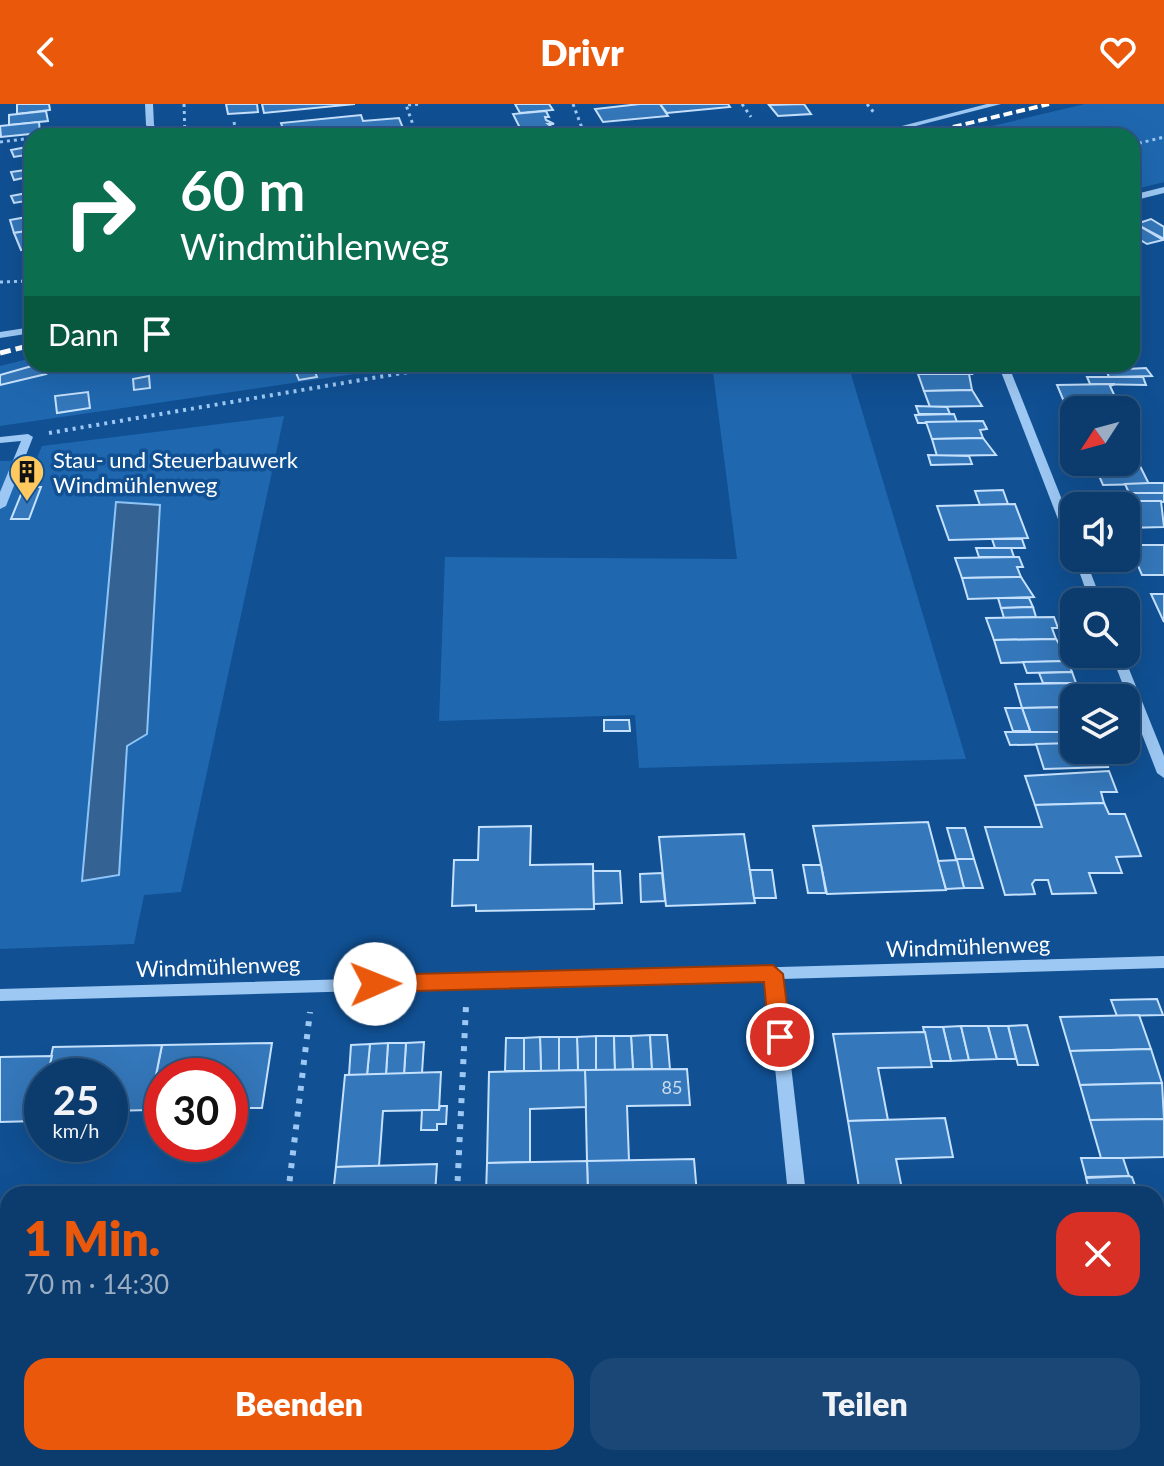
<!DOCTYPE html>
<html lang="de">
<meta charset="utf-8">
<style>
body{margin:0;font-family:Lato,sans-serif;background:#1a4776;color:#f1f3f6;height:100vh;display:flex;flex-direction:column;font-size:30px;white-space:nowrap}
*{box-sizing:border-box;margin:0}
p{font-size:26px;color:#9aadc2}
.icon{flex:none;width:44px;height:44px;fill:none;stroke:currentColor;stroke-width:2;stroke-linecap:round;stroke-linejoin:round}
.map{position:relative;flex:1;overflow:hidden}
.sheet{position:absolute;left:0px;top:1082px;width:1164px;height:280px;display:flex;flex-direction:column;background:#0c3c6e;border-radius:24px 24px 0 0;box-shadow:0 8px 32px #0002,0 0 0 2px #2c5681}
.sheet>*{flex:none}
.hud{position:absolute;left:24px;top:24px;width:1116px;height:244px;border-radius:24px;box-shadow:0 8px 32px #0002,0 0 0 2px #2c5681;background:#0b6e4f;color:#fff;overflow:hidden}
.needle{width:52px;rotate:234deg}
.controls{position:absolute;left:1060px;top:292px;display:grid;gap:16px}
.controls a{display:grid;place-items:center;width:80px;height:80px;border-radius:16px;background:#0c3c6e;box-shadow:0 8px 32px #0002,0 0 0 2px #2c5681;font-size:40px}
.speed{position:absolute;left:24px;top:954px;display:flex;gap:16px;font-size:40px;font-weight:700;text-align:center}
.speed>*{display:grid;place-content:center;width:104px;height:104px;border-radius:50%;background:#0c3c6e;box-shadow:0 8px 32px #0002,0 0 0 2px #2c5681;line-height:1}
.speed small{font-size:20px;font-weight:400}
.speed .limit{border:12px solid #d22;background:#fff;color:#111}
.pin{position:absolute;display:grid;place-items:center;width:68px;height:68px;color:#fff;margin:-34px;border:4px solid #fff;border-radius:50%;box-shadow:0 2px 8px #0007}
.me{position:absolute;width:88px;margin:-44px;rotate:89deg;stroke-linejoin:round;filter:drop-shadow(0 0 6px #0008)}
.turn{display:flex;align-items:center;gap:28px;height:168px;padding:0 24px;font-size:36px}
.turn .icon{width:104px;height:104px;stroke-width:2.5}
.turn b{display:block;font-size:56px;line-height:68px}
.then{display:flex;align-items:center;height:76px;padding:0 24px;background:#0003;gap:16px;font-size:30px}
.round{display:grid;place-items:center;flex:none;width:84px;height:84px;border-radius:24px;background:#1a4776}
.overview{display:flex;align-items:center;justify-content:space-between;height:136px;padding:0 24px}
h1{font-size:48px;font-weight:800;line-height:60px;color:#ea580c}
.primary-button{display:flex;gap:16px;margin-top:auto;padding:16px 24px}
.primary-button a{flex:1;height:92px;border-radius:24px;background:#ea580c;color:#fff;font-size:32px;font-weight:800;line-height:92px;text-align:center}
.primary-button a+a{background:#1a4776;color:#f1f3f6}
header{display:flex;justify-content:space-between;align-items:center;height:104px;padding:0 24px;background:#ea580c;color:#fff;font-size:36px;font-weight:800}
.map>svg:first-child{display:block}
.green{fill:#1f68b0;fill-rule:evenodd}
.water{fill:#336293;stroke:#8fc4f7;stroke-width:2}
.building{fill:#3477ba;stroke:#c5e1fd;stroke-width:2}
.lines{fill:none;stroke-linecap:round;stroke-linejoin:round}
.path-far2{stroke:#9dc8f3;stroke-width:3;stroke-dasharray:3 4;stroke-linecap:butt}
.path-far1{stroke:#9dc8f3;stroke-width:4;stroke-dasharray:3 5;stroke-linecap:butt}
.path{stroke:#9dc8f3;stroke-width:6;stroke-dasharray:5 8;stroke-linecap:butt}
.minor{fill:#9dc8f3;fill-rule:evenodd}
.rail-far1{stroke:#fff;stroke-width:4;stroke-dasharray:9 4;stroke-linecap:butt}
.rail{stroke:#fff;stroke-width:5;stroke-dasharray:11 5;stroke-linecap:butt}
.route{fill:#ea580c;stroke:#983908;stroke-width:2}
.labels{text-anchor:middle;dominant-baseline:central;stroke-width:7;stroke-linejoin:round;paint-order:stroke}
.number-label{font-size:18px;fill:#cde}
.poi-label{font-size:22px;fill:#fff;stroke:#105093;text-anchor:start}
.street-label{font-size:22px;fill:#fff;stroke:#105093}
</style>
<header><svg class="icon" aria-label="back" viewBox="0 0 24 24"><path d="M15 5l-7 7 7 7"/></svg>Drivr<svg class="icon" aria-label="heart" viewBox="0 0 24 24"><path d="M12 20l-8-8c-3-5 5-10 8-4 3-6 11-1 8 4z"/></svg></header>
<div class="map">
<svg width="1164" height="1362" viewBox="0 0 1164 1362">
<rect width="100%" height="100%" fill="#105093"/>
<!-- green -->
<g class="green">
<path d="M1085,0H1164V78L1132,86V32H950Z"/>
<path d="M32,254V260H422L0,322V262Z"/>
<path d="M712,260H848L966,655L639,664L635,611L439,617L445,453L737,455Z"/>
<path d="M284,312L181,788L144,791L134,840L0,845V357L36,356L42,342ZM160,402L147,630L127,642Z"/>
</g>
<!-- water -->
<path class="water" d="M116,398L160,401L147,630L127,642L119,771L82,777Z"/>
<!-- building -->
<g class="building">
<path d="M17,0H49L50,6L17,10Z"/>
<path d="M226,0H257L258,8L228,10Z"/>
<path d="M262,0H355L264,9Z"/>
<path d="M515,0H549L553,6L520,9Z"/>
<path d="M640,0H660L668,12L603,18L595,5Z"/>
<path d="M660,0H728L730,3L667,9Z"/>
<path d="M804,0L811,10L778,12L769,1Z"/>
<path d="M46,7L48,17L9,21V11Z"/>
<path d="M546,7L549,13H545L546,16L554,20H548L559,29L524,32L513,10Z"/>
<path d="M361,11L363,17L399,14L406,32H246V29L283,25L281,19Z"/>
<path d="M39,18L40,29L1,33L0,22Z"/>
<path d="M32,42V50L14,53L11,46Z"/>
<path d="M32,65V72L14,76L11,68Z"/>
<path d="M32,88V96L14,99L11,92Z"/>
<path d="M32,112V126L14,129L10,116Z"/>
<path d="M1151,115L1164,123V135L1136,120Z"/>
<path d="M1136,120L1163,136L1147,140L1132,131V121Z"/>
<path d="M32,126V144L21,146L14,129Z"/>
<path d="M39,260L46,270L0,281V271Z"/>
<path d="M1049,260H1098L1101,267L1053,268Z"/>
<path d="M313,263L317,273L299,276L295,266Z"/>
<path d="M944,263H969L972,270H946Z"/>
<path d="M1146,264L1152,272L1109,273L1106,266Z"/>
<path d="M918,270H969L972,286L924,287Z"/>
<path d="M149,272L150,284L134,286L133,275Z"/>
<path d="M1087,273H1143L1146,281L1090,280Z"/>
<path d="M1115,280L1110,282L1118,299L1065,300L1057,281Z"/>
<path d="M972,286L982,302L930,303L924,287Z"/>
<path d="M88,288L90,304L57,309L55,292Z"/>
<path d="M1066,300H1117L1120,306H1074V318Z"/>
<path d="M916,302L947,303L950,310H919Z"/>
<path d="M954,310L957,318L926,319H918L915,311Z"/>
<path d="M983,317L987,325L980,326L983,334L932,335L926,318Z"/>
<path d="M983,334L996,351L937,352L932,335Z"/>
<path d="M928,351L969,352L972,360L931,361Z"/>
<path d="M1126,356H1137L1149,380L1103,381L1093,358Z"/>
<path d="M1149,379H1164V389H1129L1125,380Z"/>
<path d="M24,383H41L29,415H11Z"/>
<path d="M1003,386L1008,400L980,401L975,387Z"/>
<path d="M1130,389H1164V398L1133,397Z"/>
<path d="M1109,397H1161L1164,423L1126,424V402H1111Z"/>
<path d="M1015,400L1028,434L949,436L937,402Z"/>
<path d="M992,435H1022L1025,444H995Z"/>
<path d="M1129,441H1164V471H1142Z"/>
<path d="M976,444H1011L1014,453H979Z"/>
<path d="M1019,453L1023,463H1017L1021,473L962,474L955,454Z"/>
<path d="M1021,473L1034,493L968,495L962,474Z"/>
<path d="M1151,490H1164V518Z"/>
<path d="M998,494H1029L1033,503L1001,504Z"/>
<path d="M1033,503L1036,513L1004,514L1001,504Z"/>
<path d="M1054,513L1058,524H1052L1056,535L994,536L986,514Z"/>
<path d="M1056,535L1070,557L1001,559L994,536Z"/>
<path d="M1068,557L1072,568L1027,569L1023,558Z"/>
<path d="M1072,568L1076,579H1043L1039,569Z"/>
<path d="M1084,579L1089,590L1074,594V603L1022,604L1015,580Z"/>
<path d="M1074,603V628L1031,629L1022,604Z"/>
<path d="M1005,604H1022L1030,627H1013Z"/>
<path d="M604,616H629L630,627H604Z"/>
<path d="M1005,628H1064L1069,640L1010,641Z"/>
<path d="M1074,639V646H1102L1108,663L1044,665L1036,640Z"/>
<path d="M1109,667L1117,688H1101L1104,699L1035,701L1025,672Z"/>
<path d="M1104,699L1109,710H1125L1141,752L1116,753L1122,769H1089L1096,789L1052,790L1048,776H1035L1032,780L1035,790L1005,791L985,723H1042L1035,701Z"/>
<path d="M928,718L946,786L827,790L813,722Z"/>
<path d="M531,722L530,761L593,760L594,805L476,807V801L452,802L454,756H478L479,723Z"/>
<path d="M947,724H965L974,755H956Z"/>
<path d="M744,730L755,799L666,802L659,733Z"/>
<path d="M974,755L983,784H964L956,755Z"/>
<path d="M957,756L964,784L946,785L938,757Z"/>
<path d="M803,761H821L826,789H808Z"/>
<path d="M750,766H772L776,794H754Z"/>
<path d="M593,767H620L622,799L594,800Z"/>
<path d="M662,769L665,797L641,798L640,770Z"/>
<path d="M1157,895L1163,911L1117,912L1111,896Z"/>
<path d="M1139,911L1151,945L1070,947L1060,913Z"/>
<path d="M1027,921L1038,961H1018L1008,922Z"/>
<path d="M961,922L969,956L951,957L943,923Z"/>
<path d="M961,922H988L997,955L969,956Z"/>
<path d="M988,922H1008L1016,955H997Z"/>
<path d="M923,923H943L951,957H931Z"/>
<path d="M925,928L932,963L878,964L888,1016L848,1017L833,930Z"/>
<path d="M650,931L652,965H633L631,932Z"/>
<path d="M650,931H667L670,965H652Z"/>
<path d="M596,932H614L615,966H596Z"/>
<path d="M596,932V966H578L577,933Z"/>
<path d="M614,932H631L633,965L615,966Z"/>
<path d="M540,933H559V967H541Z"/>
<path d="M540,933L541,967H524V934Z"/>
<path d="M559,933H577L578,966L559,967Z"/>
<path d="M506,934H524V967H505Z"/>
<path d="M424,938L422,969L404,970L406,939Z"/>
<path d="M272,939L262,1004H230V972H162V1006H149L162,941Z"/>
<path d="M388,939H406L404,970H386Z"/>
<path d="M388,939L386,970L367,971L370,940Z"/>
<path d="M370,940L367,971H349L351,941Z"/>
<path d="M162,941L149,1006L110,1007V972H47L53,943Z"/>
<path d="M1151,945L1162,979L1080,981L1070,947Z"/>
<path d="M52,952L47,972H42L36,1017L0,1018V953Z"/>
<path d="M687,965L690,1001L627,1002L629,1057H587L585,966Z"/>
<path d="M585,966L586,1003L530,1005V1058L487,1059L489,968Z"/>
<path d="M441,968L439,1006L383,1007L379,1062L336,1063L345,971Z"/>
<path d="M1162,979L1164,1015L1090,1016L1080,981Z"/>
<path d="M440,1002H447L446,1020H437V1026H421L422,1006H439Z"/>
<path d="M945,1014L953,1053L896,1055L903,1090H860L848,1017Z"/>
<path d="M1164,1015V1053L1123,1054H1101L1090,1016Z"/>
<path d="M1081,1054H1123L1129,1072L1086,1073Z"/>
<path d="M694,1055L697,1090H588L587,1057Z"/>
<path d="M587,1057L588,1090H486L487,1059Z"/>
<path d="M437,1060L435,1090H333L336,1063Z"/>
<path d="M1129,1072L1132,1073L1138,1090H1090L1086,1074Z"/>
<path d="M1156,1107H1164V1179H1157L1156,1175Z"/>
<path d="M1157,1179H1164V1224H1156Z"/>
<path d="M1156,1224H1164V1273L1156,1251Z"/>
<path d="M365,1354H415L414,1362H364Z"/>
<rect x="479" y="1354" width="50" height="8"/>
<path d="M931,1354H1018L1019,1359L932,1361Z"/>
</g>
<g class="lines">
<!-- path-far2 -->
<g class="path-far2">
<path d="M184,0L185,32"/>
<path d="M573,0L585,32"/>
<path d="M742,0L751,13"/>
<path d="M867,0L875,10"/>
<path d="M234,18L237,32"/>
<path d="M52,32L127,24"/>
<path d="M417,32L406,1L421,0"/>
<path d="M0,38L32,34"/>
<path d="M1132,41L1164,33"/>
<path d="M0,178L32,177"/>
</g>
<!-- path-far1 -->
<path class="path-far1" d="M49,329L455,260"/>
<!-- path -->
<g class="path">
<path d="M288,1090L310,908"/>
<path d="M457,1090L466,902"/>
<path d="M329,1354V1362"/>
<path d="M871,1354L878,1362"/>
<path d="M128,1362L129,1354"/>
</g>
<!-- minor -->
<g class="minor">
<path d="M145,0H153L154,21L162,32H154L146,21Z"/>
<path d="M987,0H1001L877,32H863Z"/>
<path d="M1164,83V89L1132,97V91Z"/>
<path d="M32,223V229L0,234V228Z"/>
<path d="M998,260H1008L1074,426V445L1068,441Z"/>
<path d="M28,330L33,333L6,402L0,405V388L21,337L0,339V333Z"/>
<path d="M1074,453L1085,454L1102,498H1090Z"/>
<path d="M1111,550H1123L1164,652V674L1157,669Z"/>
<path d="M1164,852V864L781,875L806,1090H788L766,876L0,897V885Z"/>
</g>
<!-- rail-far1 -->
<path class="rail-far1" d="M915,32L1049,0"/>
<!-- rail -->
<path class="rail" d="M0,249L32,241"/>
</g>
<!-- route -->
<path class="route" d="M773,861L783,870L791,933L787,939H773L769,933L764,878L375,888L365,880L375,871Z"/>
<!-- icons -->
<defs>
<symbol id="building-pin" viewBox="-11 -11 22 30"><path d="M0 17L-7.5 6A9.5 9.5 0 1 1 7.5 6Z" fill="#ffc95f" stroke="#105093"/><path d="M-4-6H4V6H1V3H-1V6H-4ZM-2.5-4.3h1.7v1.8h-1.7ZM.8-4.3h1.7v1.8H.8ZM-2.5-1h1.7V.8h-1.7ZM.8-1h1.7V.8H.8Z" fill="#111"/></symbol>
</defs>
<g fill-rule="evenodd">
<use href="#building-pin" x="7" y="348" width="40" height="54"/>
</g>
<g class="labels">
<!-- number labels -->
<g class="number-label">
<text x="672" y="983">85</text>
</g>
<!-- poi labels -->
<g class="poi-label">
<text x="53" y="355">Stau- und Steuerbauwerk<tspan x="53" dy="25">Windmühlenweg</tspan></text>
</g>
<!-- street labels -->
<g class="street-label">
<text transform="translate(968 842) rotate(-2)">Windmühlenweg</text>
<text transform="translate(218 862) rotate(-2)">Windmühlenweg</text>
</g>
</g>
</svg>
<div class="controls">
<a><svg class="needle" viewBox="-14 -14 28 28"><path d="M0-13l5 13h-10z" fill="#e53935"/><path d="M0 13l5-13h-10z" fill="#9aadc2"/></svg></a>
<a><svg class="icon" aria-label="sound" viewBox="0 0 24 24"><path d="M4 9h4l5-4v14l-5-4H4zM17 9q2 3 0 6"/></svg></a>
<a><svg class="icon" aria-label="search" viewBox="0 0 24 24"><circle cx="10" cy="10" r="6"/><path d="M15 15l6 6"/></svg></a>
<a><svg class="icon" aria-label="layers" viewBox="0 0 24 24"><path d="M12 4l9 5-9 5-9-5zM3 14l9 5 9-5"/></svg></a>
</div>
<div class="speed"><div>25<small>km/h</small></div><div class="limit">30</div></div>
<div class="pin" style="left:780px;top:933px;background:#d93025"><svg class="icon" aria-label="arrive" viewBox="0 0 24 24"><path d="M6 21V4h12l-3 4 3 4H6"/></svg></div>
<svg class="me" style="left:375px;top:880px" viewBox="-20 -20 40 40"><circle r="19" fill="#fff"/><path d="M0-13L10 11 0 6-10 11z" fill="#ea580c"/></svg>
<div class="hud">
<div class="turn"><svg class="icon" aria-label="right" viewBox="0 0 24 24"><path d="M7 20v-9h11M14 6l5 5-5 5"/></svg><div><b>60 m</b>Windmühlenweg</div></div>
<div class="then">Dann<svg class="icon" aria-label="arrive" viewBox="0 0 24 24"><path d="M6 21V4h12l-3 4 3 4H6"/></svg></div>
</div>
<section class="sheet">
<div class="overview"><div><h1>1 Min.</h1><p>70 m · 14:30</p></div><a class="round" style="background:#d93025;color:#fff"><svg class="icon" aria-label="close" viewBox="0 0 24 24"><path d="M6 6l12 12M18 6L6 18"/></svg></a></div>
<div class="primary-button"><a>Beenden</a><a>Teilen</a></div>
</section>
</div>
